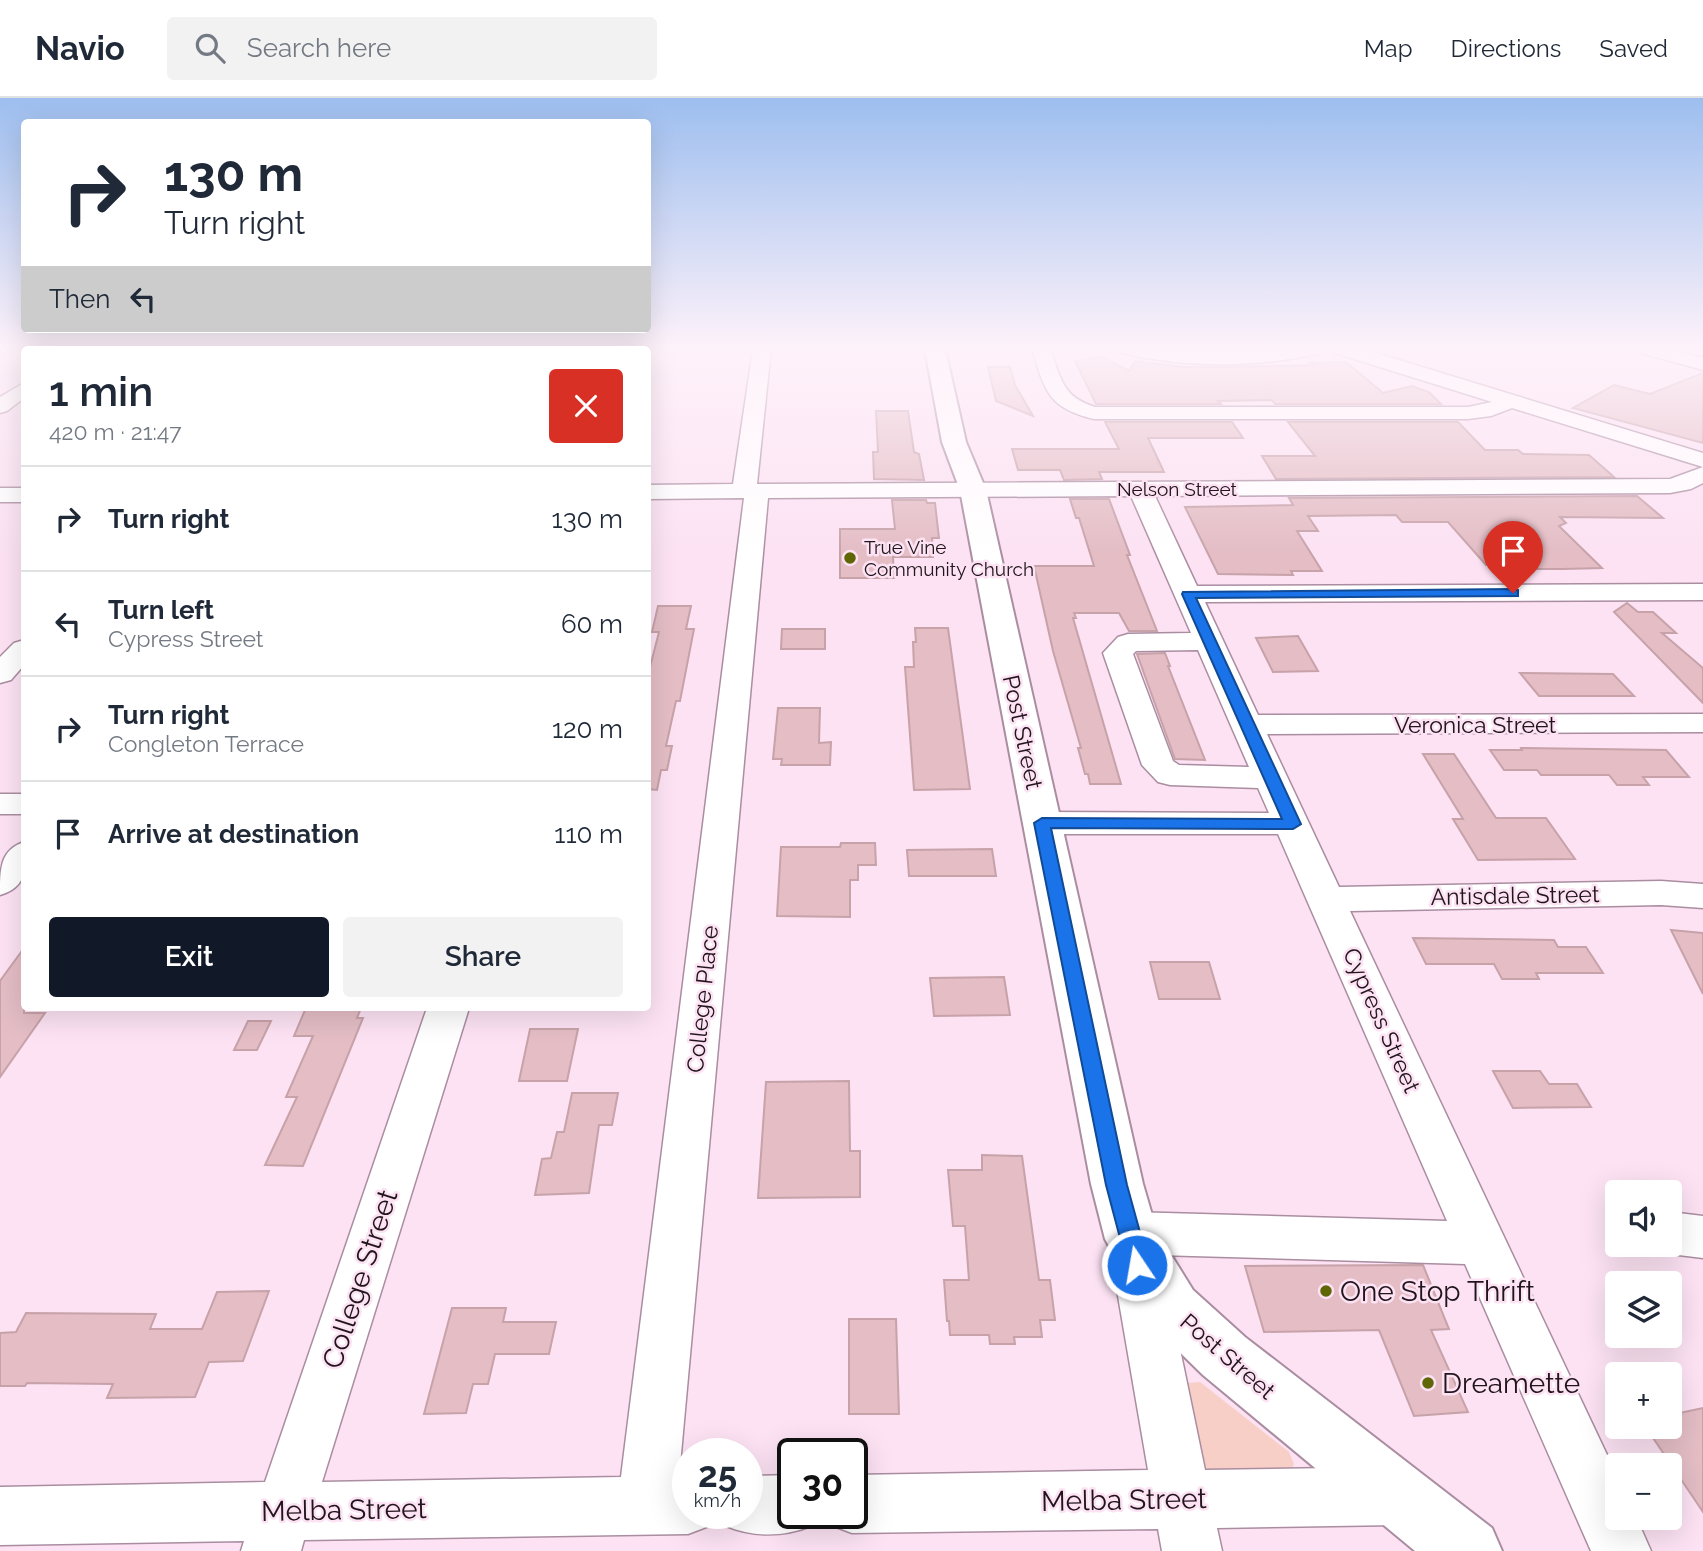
<!DOCTYPE html>
<meta charset="utf-8">
<style>
body{margin:0;font-family:Raleway,sans-serif;background:#f2f2f3;color:#1f2937;height:100vh;display:flex;flex-direction:column;font-size:26px;white-space:nowrap}
*{box-sizing:border-box;margin:0}
p{font-size:23px;color:#747a83}
.icon{flex:none;width:38px;height:38px;fill:none;stroke:currentColor;stroke-width:2;stroke-linecap:round;stroke-linejoin:round}
.map{position:relative;flex:1;overflow:hidden}
.drawer{position:absolute;left:21px;top:248px;width:630px;height:665px;display:flex;flex-direction:column;background:#fff;border-radius:7px;box-shadow:0 7px 28px #0002}
.drawer>*{flex:none}
.banner{position:absolute;left:21px;top:21px;width:630px;height:214px;border-radius:7px;box-shadow:0 7px 28px #0002;background:#fff;color:#1f2937;overflow:hidden}
.controls{position:absolute;left:1605px;top:1082px;display:grid;gap:14px}
.controls a{display:grid;place-items:center;width:77px;height:77px;border-radius:7px;background:#fff;box-shadow:0 7px 28px #0002;font-size:35px}
.speed{position:absolute;left:672px;top:1340px;display:flex;gap:14px;font-size:35px;font-weight:700;text-align:center}
.speed>*{display:grid;place-content:center;width:91px;height:91px;border-radius:50%;background:#fff;box-shadow:0 7px 28px #0002;line-height:1}
.speed small{font-size:18px;font-weight:400}
.speed .limit{border:4px solid #111;border-radius:10px;background:#fff;color:#111}
.pin{position:absolute;display:grid;place-items:center;width:60px;height:60px;color:#fff;margin:-72px -30px;border-radius:50% 50% 50% 0;rotate:-45deg;box-shadow:0 0 7px #0007}
.pin .icon{rotate:45deg}
.me{position:absolute;width:77px;margin:-38px;rotate:348deg;stroke-linejoin:round;filter:drop-shadow(0 0 5px #0008)}
.turn{display:flex;align-items:center;gap:24px;height:147px;padding:0 28px;font-size:32px}
.turn .icon{width:91px;height:91px;stroke-width:2.5}
.turn b{display:block;font-size:49px;line-height:60px}
.then{display:flex;align-items:center;height:66px;padding:0 28px;background:#0003;gap:14px;font-size:26px}
.round{display:grid;place-items:center;flex:none;width:74px;height:74px;border-radius:7px;background:#f2f2f3}
.overview{display:flex;align-items:center;justify-content:space-between;height:119px;padding:0 28px}
h1{font-size:42px;font-weight:600;line-height:52px}
.button{display:flex;gap:14px;margin-top:auto;padding:14px 28px}
.button a{flex:1;height:80px;border-radius:7px;background:#111827;color:#fff;font-size:28px;font-weight:600;line-height:80px;text-align:center}
.button a+a{background:#f2f2f3;color:#1f2937}
ul{padding:0;list-style:none}
li{display:flex;align-items:center;gap:21px;height:105px;padding:0 28px;border-top:2px solid #e0e1e3}
li div{flex:1}
li b{display:block;font-size:26px}
li em{font-style:normal}
header{display:flex;align-items:center;gap:42px;box-sizing:border-box;height:98px;padding:0 35px;background:#fff;border-bottom:2px solid #e0e1e3}
header strong{font-size:33px}
nav{display:flex;gap:38px;margin-inline-start:auto;font-size:24px}
.search{width:490px;height:63px;background:#f2f2f3;display:flex;align-items:center;gap:18px;box-sizing:border-box;padding:0 24px;border-radius:7px;color:#747a83;font-size:26px}
.map>svg:first-child{display:block}
.green{fill:#f7cfc6}
.building{fill:#e4bdc5;stroke:#c7a2a9;stroke-width:2}
.lines{fill:none;stroke-linecap:round;stroke-linejoin:round}
.minor-casing{stroke:#aa8da1;stroke-width:3}
.major-casing{stroke:#aa8da1;stroke-width:4}
.minor{fill:#fff;fill-rule:evenodd}
.major{fill:#fff;fill-rule:evenodd}
.route{fill:#1a73e8;stroke:#114b97;stroke-width:2}
.poi-dot{fill:#5e6606;stroke:#fce2f3;stroke-width:2.5}
.labels{text-anchor:middle;dominant-baseline:central;stroke-width:5;stroke-linejoin:round;paint-order:stroke}
.far-street-label{font-size:19px;fill:#20151c;stroke:#fce2f3}
.far-poi-label{font-size:19px;fill:#20151c;stroke:#fce2f3;text-anchor:start}
.street-label{font-size:23px;fill:#20151c;stroke:#fce2f3}
.near-street-label{font-size:28px;fill:#20151c;stroke:#fce2f3}
.near-poi-label{font-size:28px;fill:#20151c;stroke:#fce2f3;text-anchor:start}
</style>
<header>
<strong>Navio</strong>
<div class="search"><svg class="icon" aria-label="search" viewBox="0 0 24 24"><circle cx="10" cy="10" r="6"/><path d="M15 15l6 6"/></svg>Search here</div>
<nav><a>Map</a><a>Directions</a><a>Saved</a></nav>
</header>
<div class="map">
<svg width="1703" height="1453" viewBox="0 0 1703 1453">
<rect width="100%" height="100%" fill="#fce2f3"/>
<!-- green -->
<path class="green" d="M1200,1284L1289,1354L1294,1366L1287,1381L1210,1375L1192,1349L1183,1290L1188,1285Z"/>
<!-- building -->
<g class="building">
<path d="M1103,259L1129,273L1135,263L1183,269H1221L1313,267L1310,265L1346,264L1383,295L1412,288L1429,294L1441,306H1275L1272,302L1218,303L1221,306H1096L1075,263Z"/>
<path d="M988,269H1010L1015,287L1033,318L996,303Z"/>
<path d="M1703,275V345L1573,310L1614,287L1650,296Z"/>
<path d="M876,313H908L914,354L919,356L924,382L874,381L873,354H878Z"/>
<path d="M1105,324H1232L1243,340H1148L1164,374H1099L1102,381L1064,382L1060,372H1018L1012,351H1119Z"/>
<path d="M1288,324H1458L1485,352H1518L1523,356L1589,357L1614,379L1276,381L1262,358H1315Z"/>
<path d="M1637,398L1663,420L1560,419L1566,425L1559,428L1602,470L1563,471H1531L1526,467H1486L1448,424H1402L1396,417L1308,418L1318,433H1297L1322,473H1291L1293,477L1218,476L1185,409L1293,407L1289,400Z"/>
<path d="M1070,401H1109L1130,457H1127L1157,533H1129L1119,515H1074L1076,520H1073L1121,686H1090L1088,676H1085L1078,650H1081L1053,553L1034,468H1094L1079,420H1076Z"/>
<path d="M892,402H926L927,405H935L939,440H932L933,459H893L894,480H840V431H895Z"/>
<path d="M1627,505L1638,514H1653L1676,535H1662L1703,570V605L1614,514Z"/>
<path d="M658,508H691L686,531H694L680,603H676L666,648H672L667,672H661L657,692L648,691V577L659,534H652Z"/>
<path d="M915,530H948L970,691L914,692L905,569H914L913,544H916Z"/>
<path d="M782,531H825V551H781Z"/>
<path d="M1298,538L1318,573L1273,574L1256,540Z"/>
<path d="M1165,555L1170,568H1168L1205,662L1175,661L1137,556Z"/>
<path d="M1520,575L1613,576L1634,598H1539Z"/>
<path d="M778,610H820L819,645L831,644L830,667H781L782,661H773Z"/>
<path d="M1521,650L1666,652L1689,679H1643L1649,687H1617L1609,677H1541L1537,672H1504L1490,652H1522Z"/>
<path d="M1423,656H1454L1496,720H1546L1575,761L1478,762L1453,721H1463Z"/>
<path d="M841,745H875L876,767H858V782H850V819L777,818L781,749H840Z"/>
<path d="M992,751L996,778H909L907,752Z"/>
<path d="M1671,832L1703,835V896Z"/>
<path d="M1413,840L1554,842L1558,849H1586L1603,875H1536L1539,881H1502L1494,866H1426Z"/>
<path d="M24,850V915H45L0,979V883Z"/>
<path d="M1150,864H1209L1220,901H1159Z"/>
<path d="M1004,879L1010,917L934,918L930,880Z"/>
<path d="M318,910H361L357,920H363L303,1068L265,1067L297,999H286L313,938H294L305,912Z"/>
<path d="M248,923H271L257,952H234Z"/>
<path d="M530,931H578L567,983H519Z"/>
<path d="M1493,973H1540L1549,986H1577L1591,1009L1513,1010Z"/>
<path d="M849,983L850,1053H860V1099L758,1100L766,984Z"/>
<path d="M572,995H618L612,1027H599L589,1095L535,1097L542,1061L551,1060L557,1034H564Z"/>
<path d="M982,1057L1022,1058L1039,1182H1050L1055,1222H1040L1042,1239H1014L1015,1246H990L989,1237H950L949,1223H947L944,1182H969L965,1128H953L948,1072H982Z"/>
<path d="M1423,1167L1449,1231L1431,1232L1468,1314L1414,1318L1379,1232L1264,1234L1245,1168Z"/>
<path d="M269,1193L243,1263L209,1264L195,1299L107,1300L113,1286L27,1285L25,1288H0V1235L16,1234L26,1215L156,1216L150,1231H202L217,1194Z"/>
<path d="M452,1210H506L503,1224H556L549,1256H495L488,1286H473L466,1315L424,1316Z"/>
<path d="M849,1221H896L899,1316H849Z"/>
<path d="M1703,1310V1414L1645,1328H1670V1317Z"/>
</g>
<g class="lines">
<defs>
<g id="minor">
<path d="M70,251H89L70,252Z"/>
<path d="M244,251H263L244,252Z"/>
<rect x="412" y="251" width="18" height="1"/>
<rect x="583" y="251" width="18" height="1"/>
<path d="M753,251H771L757,386L1670,381L1703,369V385L1691,391L1670,395L1155,398L1197,488L1703,486V502L1205,504L1258,617L1703,616V634L1267,636L1339,789L1661,783L1703,786V810L1661,807L1350,813L1617,1378V1419H1636L1651,1453H1591L1465,1166L1157,1157L1163,1169L1205,1372L1396,1369L1417,1377L1425,1398L1417,1419L1396,1427L1217,1430L1222,1453H1162L1158,1431L852,1435L831,1427L827,1416H852V1377L1148,1372L1113,1169L1122,1153L1113,1150L1105,1135L1113,1120L1130,1114L1447,1123L1278,736H1042L1030,732L1025,725L1030,718L1042,714L1269,715L1258,690L1170,687L1158,684L1142,667L1103,555L1118,539L1128,536L1191,535L1131,398L768,400L679,1378H688V1416H714L709,1428L688,1436L304,1442L301,1453H241L244,1443L0,1447V1389L265,1384L427,910H469L322,1384L621,1379L744,400L648,401V387L733,386ZM1198,552L1249,669L1179,667L1173,663L1133,556L1136,553Z"/>
<path d="M1032,251H1050C1061,280 1062,299 1095,309H1468L1492,304L1335,255L1333,251H1363L1703,355V369L1512,310L1491,318L1468,321H1094C1048,310 1045,293 1032,251Z"/>
<path d="M1120,251H1322L1320,255C1259,270 1183,270 1122,255Z"/>
<path d="M1639,251H1671L1703,260V272L1641,255Z"/>
<path d="M24,285V300L7,313L0,315V299Z"/>
<rect x="0" y="390" width="24" height="14"/>
<path d="M24,542V567L11,582L0,585V559L14,545Z"/>
<rect x="0" y="696" width="24" height="20"/>
<path d="M24,744C26,769 28,789 0,797C0,771 0,752 24,744Z"/>
<path d="M1670,1114L1703,1118V1160L1670,1156L1653,1150L1651,1146H1670Z"/>
<path d="M793,1377V1416H818L814,1427C784,1439 756,1440 726,1428L721,1416H747V1378Z"/>
</g>
<path id="major" d="M925,251H945L966,344L986,392L1143,1086L1157,1134L1193,1192L1245,1239L1492,1430L1502,1453H1415L1203,1277L1153,1228L1105,1141L1091,1086L960,392L942,344Z"/>
</defs>
<!-- minor casing -->
<use href="#minor" class="minor-casing"/>
<!-- major casing -->
<use href="#major" class="major-casing"/>
<!-- minor -->
<use href="#minor" class="minor"/>
<!-- major -->
<use href="#major" class="major"/>
</g>
<!-- sky -->
<linearGradient id="sky" x2="0" y2="1"><stop stop-color="#9dbeef"/><stop offset="0.55" stop-color="#fef2fa"/><stop offset="1" stop-color="#fef2fa" stop-opacity="0"/></linearGradient>
<rect width="1703" height="455" fill="url(#sky)"/>
<!-- route -->
<path class="route" d="M1513,491L1518,492V498L1196,500L1301,726L1293,731L1051,730L1127,1087L1149,1167L1145,1174L1137,1177L1129,1174L1106,1087L1034,725L1042,720L1282,721L1182,496L1183,494Z"/>
<!-- markers -->
<g class="poi-dot">
<circle cx="850" cy="460" r="7"/>
<circle cx="1326" cy="1193" r="7"/>
<circle cx="1428" cy="1285" r="7"/>
</g>
<g class="labels">
<!-- far-street labels -->
<g class="far-street-label">
<text x="1177" y="391">Nelson Street</text>
</g>
<!-- far-poi labels -->
<g class="far-poi-label">
<text x="864" y="449">True Vine<tspan x="864" dy="22">Community Church</tspan></text>
</g>
<!-- street labels -->
<g class="street-label">
<text x="1475" y="626">Veronica Street</text>
<text transform="translate(1023 634) rotate(78)">Post Street</text>
<text transform="translate(1515 797) rotate(-1)">Antisdale Street</text>
<text transform="translate(702 901) rotate(-84)">College Place</text>
<text transform="translate(1382 922) rotate(66)">Cypress Street</text>
<text transform="translate(1228 1258) rotate(41)">Post Street</text>
</g>
<!-- near-street labels -->
<g class="near-street-label">
<text transform="translate(360 1181) rotate(-72)">College Street</text>
<text transform="translate(1124 1402) rotate(-1)">Melba Street</text>
<text transform="translate(344 1412) rotate(-1)">Melba Street</text>
</g>
<!-- near-poi labels -->
<g class="near-poi-label">
<text x="1340" y="1193">One Stop Thrift</text>
<text x="1442" y="1285">Dreamette</text>
</g>
</g>
</svg>
<div class="controls">
<a><svg class="icon" aria-label="sound" viewBox="0 0 24 24"><path d="M4 9h4l5-4v14l-5-4H4zM17 9q2 3 0 6"/></svg></a>
<a><svg class="icon" aria-label="layers" viewBox="0 0 24 24"><path d="M12 4l9 5-9 5-9-5zM3 14l9 5 9-5"/></svg></a>
<a>+</a>
<a>−</a>
</div>
<div class="speed"><div>25<small>km/h</small></div><div class="limit">30</div></div>
<div class="pin" style="left:1513px;top:495px;background:#d93025"><svg class="icon" aria-label="arrive" viewBox="0 0 24 24"><path d="M6 21V4h12l-3 4 3 4H6"/></svg></div>
<svg class="me" style="left:1137px;top:1167px" viewBox="-20 -20 40 40"><circle r="17" fill="#1a73e8" stroke="#fff" stroke-width="3"/><path d="M0-11L8 9 0 5-8 9z" fill="#fff"/></svg>
<div class="banner">
<div class="turn"><svg class="icon" aria-label="right" viewBox="0 0 24 24"><path d="M7 20v-9h11M14 6l5 5-5 5"/></svg><div><b>130 m</b>Turn right</div></div>
<div class="then">Then<svg class="icon" aria-label="left" viewBox="0 0 24 24"><path d="M17 20v-9H6M10 6l-5 5 5 5"/></svg></div>
</div>
<section class="drawer">
<div class="overview"><div><h1>1 min</h1><p>420 m · 21:47</p></div><a class="round" style="background:#d93025;color:#fff"><svg class="icon" aria-label="close" viewBox="0 0 24 24"><path d="M6 6l12 12M18 6L6 18"/></svg></a></div>
<ul>
<li><svg class="icon" aria-label="right" viewBox="0 0 24 24"><path d="M7 20v-9h11M14 6l5 5-5 5"/></svg><div><b>Turn right</b></div><em>130 m</em></li>
<li><svg class="icon" aria-label="left" viewBox="0 0 24 24"><path d="M17 20v-9H6M10 6l-5 5 5 5"/></svg><div><b>Turn left</b><p>Cypress Street</p></div><em>60 m</em></li>
<li><svg class="icon" aria-label="right" viewBox="0 0 24 24"><path d="M7 20v-9h11M14 6l5 5-5 5"/></svg><div><b>Turn right</b><p>Congleton Terrace</p></div><em>120 m</em></li>
<li><svg class="icon" aria-label="arrive" viewBox="0 0 24 24"><path d="M6 21V4h12l-3 4 3 4H6"/></svg><div><b>Arrive at destination</b></div><em>110 m</em></li>
</ul>
<div class="button"><a>Exit</a><a>Share</a></div>
</section>
</div>
